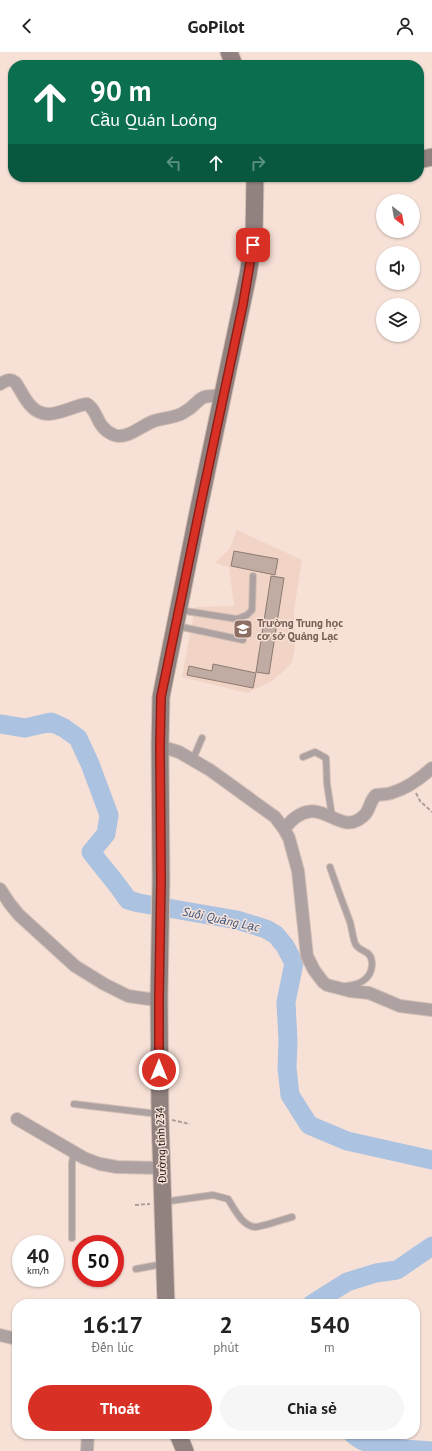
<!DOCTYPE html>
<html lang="vi">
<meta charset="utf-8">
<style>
body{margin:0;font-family:"PT Sans",sans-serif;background:#f6f6f6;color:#222;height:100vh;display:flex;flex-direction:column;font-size:15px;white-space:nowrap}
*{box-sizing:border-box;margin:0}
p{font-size:13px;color:#767676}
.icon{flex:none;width:22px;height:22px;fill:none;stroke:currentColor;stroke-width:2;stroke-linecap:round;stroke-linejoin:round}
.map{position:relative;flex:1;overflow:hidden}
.sheet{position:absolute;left:12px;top:1247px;width:408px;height:140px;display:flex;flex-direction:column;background:#fff;border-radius:16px;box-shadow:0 1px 3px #0004}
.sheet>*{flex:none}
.hud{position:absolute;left:8px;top:8px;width:416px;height:122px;border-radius:16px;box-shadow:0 1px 3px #0004;background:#0b6e4f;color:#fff;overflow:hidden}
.needle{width:26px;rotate:149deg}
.buttons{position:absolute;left:376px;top:142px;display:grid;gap:8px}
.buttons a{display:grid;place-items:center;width:44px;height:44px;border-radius:50%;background:#fff;box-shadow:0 1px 3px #0004;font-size:20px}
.speed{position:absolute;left:12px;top:1183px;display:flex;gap:8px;font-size:20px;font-weight:700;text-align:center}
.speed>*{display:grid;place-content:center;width:52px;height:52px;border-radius:50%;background:#fff;box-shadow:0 1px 3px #0004;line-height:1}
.speed small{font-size:10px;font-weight:400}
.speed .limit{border:6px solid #d22;background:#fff;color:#111}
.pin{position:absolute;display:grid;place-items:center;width:34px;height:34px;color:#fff;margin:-17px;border-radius:8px;box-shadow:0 2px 6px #0006}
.me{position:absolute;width:44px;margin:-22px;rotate:0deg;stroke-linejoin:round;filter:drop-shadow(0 0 3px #0008)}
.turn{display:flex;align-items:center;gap:14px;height:84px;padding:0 16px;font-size:18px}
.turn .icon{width:52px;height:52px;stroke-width:2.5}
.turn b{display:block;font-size:28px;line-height:34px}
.lanes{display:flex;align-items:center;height:38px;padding:0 16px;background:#0003;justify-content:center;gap:20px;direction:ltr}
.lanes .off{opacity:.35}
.eta{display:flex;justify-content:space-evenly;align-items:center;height:68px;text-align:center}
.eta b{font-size:24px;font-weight:700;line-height:28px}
.cta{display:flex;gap:8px;margin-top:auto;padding:8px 16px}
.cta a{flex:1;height:46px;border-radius:24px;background:#d93025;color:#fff;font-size:16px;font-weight:700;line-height:46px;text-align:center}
.cta a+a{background:#f6f6f6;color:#222}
header{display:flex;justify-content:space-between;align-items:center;height:52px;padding:0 16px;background:#fff;font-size:18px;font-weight:700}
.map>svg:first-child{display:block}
.built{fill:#f1d4c6}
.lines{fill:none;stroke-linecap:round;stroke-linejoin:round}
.river{stroke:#abc2e0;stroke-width:19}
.building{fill:#c0aca2;stroke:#8d7a70}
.service-casing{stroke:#d3bfb6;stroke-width:8}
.minor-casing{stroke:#d3bfb6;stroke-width:14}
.secondary-casing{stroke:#d3bfb6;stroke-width:19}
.path{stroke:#af9e96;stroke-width:2;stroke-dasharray:4 2;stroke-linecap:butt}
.service{stroke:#ada2a1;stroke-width:6}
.minor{stroke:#ada2a1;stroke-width:12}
.secondary{stroke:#918280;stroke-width:17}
.route-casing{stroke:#8d1f18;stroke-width:10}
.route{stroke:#d93025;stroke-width:7}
.labels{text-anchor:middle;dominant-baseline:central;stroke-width:3;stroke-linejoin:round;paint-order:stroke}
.education-label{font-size:11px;font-weight:bold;fill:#785e54;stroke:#f7e1d7;text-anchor:start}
.street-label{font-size:11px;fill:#140d0a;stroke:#f7e1d7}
.water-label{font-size:12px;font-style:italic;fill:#34547f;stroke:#f7e1d7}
</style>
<header><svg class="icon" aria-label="back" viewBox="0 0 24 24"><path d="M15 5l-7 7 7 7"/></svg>GoPilot<svg class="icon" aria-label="person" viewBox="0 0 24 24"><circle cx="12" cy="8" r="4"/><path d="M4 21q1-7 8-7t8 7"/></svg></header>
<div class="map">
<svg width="432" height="1399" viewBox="0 0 432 1399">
<rect width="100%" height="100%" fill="#f7e1d7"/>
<!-- built -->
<path class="built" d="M237,478L302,508L294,559L295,595L292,610L286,617L272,629L247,641L182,625L195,555L234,554L229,515L215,511L230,496Z"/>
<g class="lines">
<!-- river -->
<g class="river">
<path d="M0,672L25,676L51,670L64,676L78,686L90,712L109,763L106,782L91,800C103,816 117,831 128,848L139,851L237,868L266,877L276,883L285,894L294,911L286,950L288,989L287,1016L290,1043L309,1073L347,1089L432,1108"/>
<path d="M312,1252L347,1230L376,1221L397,1218L432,1194"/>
<path d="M353,1382C371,1399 405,1396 431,1399"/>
</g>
</g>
<!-- building -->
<g class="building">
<path d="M234,499L278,507L275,523L231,514Z"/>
<path d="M271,524L284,526L269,622L256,620Z"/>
<path d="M213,612L256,621L253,636L187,623L189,614L212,619Z"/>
</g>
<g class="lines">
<defs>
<g id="service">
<path d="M179,558L237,567L247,563L252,558L253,524"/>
<path d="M177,574L243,588"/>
<path d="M303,705L315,700L326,706L327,732L332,764"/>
<path d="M193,707L202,686"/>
<path d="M330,815C336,833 343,851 350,870C352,876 353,889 356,893C361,901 372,897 372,913C371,928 358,933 346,934"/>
<path d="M74,1052L158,1062"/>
<path d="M163,1150L213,1143L228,1147C234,1156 242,1174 255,1175C262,1175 284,1167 292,1165"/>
<path d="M72,1186V1111L74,1100"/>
<path d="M136,1217L163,1212"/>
</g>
<g id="minor">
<path d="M0,332C5,329 9,326 15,330C21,338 24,347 31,354C47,372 69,354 87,352C99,359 95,375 114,383C127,388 142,373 154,369C163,366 174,366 183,361C203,350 194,342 223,344"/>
<path d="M160,694L179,700L210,718L275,765L284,777L289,786L298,819L307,904L314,918L323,930L327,933L350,939L369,941L400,954L432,958"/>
<path d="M284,777C316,736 335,781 358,768C372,760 367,752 376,743C381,742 386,743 391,741C406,737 421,726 432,716"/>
<path d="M0,837L10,852L19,863L75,914L104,932L128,944L149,947L159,946"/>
<path d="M17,1067L84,1106L100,1112L117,1115L161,1116"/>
<path d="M0,1283L17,1287"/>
<path d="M87,1399L88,1382"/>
</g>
<g id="secondary">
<path d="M229,0L234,13"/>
<path d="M419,108L432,105"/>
<path d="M166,1252L160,1065L159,946L161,829L160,694L161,645L197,465L248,223L254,184L255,125"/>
<path d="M178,1382L185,1399"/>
</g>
</defs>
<!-- service casing -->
<use href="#service" class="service-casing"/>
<!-- minor casing -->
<use href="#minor" class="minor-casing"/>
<!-- secondary casing -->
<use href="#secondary" class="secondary-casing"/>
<!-- path -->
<g class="path">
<path d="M416,741L420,749L432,760"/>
<path d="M172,1068L190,1072"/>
<path d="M135,1153L150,1152"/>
</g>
<!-- service -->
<use href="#service" class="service"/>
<!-- minor -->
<use href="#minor" class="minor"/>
<!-- secondary -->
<use href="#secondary" class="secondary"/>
</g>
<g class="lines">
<defs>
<path id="route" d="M159,1018V946L161,829L160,694L161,645L201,450L243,252L253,193"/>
</defs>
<!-- route casing -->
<use href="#route" class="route-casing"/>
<!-- route -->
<use href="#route" class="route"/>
</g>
<!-- icons -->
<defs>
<symbol id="school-square" viewBox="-11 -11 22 22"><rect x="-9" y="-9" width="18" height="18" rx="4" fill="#8d6e63" stroke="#f7e1d7"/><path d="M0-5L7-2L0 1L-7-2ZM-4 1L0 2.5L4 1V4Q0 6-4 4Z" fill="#fff"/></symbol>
</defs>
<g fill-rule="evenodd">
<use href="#school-square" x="232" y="566" width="22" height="22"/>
</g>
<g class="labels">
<!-- education labels -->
<g class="education-label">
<text x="257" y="571">Trường Trung học<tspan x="257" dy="13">cơ sở Quảng Lạc</tspan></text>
</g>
<!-- street labels -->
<g class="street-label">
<text transform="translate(161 1093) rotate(-92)">Đường tỉnh 234</text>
</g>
<!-- water labels -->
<g class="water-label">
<text transform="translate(221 867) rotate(12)">Suối Quảng Lạc</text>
</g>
</g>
</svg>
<div class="buttons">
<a><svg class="needle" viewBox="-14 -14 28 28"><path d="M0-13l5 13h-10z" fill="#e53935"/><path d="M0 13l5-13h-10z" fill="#767676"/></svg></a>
<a><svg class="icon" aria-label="sound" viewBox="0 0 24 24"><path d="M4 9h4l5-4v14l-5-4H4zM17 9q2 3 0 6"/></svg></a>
<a><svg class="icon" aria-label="layers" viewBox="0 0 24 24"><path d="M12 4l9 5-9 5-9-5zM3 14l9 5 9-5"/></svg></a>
</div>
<div class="speed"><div>40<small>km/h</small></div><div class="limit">50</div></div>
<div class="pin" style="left:253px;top:193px;background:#d93025"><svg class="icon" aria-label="arrive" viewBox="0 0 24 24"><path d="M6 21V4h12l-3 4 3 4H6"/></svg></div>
<svg class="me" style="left:159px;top:1018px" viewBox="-20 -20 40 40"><circle r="17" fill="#d93025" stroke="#fff" stroke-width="3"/><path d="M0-11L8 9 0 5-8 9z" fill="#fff"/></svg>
<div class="hud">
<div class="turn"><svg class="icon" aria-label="ahead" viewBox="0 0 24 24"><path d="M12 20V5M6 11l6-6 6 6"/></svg><div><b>90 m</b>Cầu Quán Loóng</div></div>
<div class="lanes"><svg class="icon off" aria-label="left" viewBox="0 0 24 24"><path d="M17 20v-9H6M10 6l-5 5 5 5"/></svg><svg class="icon" aria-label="ahead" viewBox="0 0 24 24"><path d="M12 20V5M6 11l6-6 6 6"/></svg><svg class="icon off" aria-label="right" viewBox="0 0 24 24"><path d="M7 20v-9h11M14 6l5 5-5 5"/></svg></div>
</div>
<section class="sheet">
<div class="eta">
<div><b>16:17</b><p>Đến lúc</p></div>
<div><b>2</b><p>phút</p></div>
<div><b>540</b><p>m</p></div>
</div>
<div class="cta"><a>Thoát</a><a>Chia sẻ</a></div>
</section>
</div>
